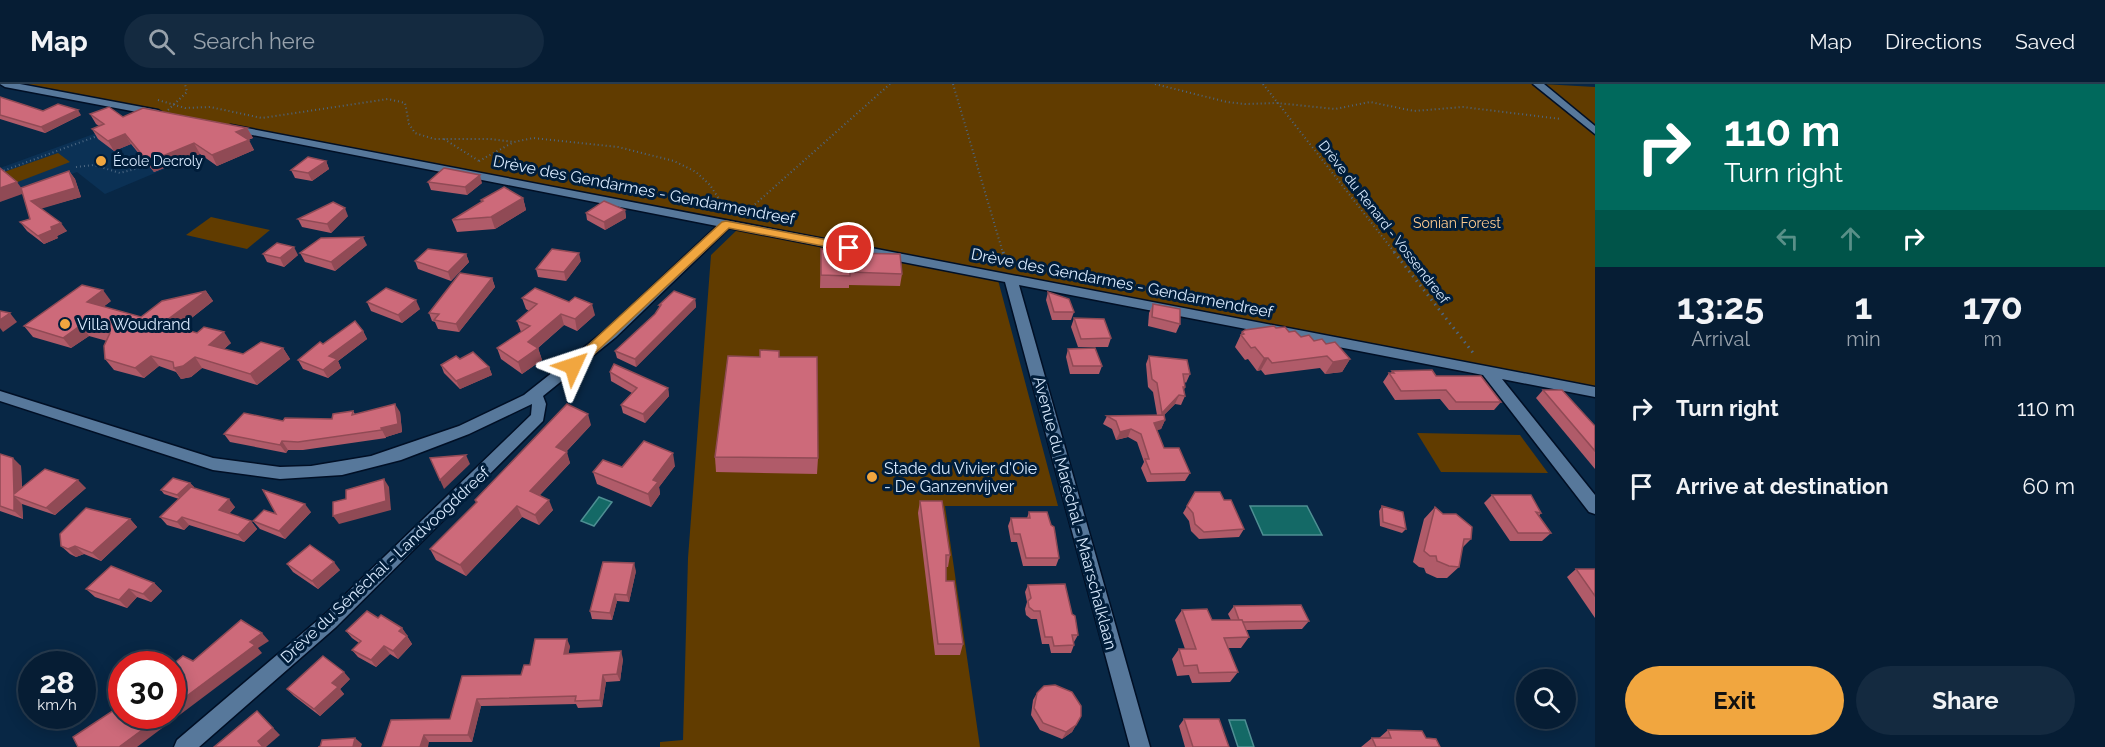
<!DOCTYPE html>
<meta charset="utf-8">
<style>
body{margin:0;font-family:Raleway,sans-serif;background:#142a40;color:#f1f3f6;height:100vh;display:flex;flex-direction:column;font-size:22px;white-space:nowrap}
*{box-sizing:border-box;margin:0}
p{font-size:20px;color:#98a2ac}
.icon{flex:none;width:33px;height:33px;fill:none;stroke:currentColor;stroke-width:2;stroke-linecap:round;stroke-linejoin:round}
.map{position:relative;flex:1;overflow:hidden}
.sheet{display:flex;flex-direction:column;background:#061d34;width:510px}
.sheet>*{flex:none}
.banner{background:#00695c;color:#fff;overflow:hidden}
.fabs{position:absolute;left:1516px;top:585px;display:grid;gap:12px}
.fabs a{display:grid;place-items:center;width:60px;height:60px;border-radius:50%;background:#061d34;box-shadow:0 3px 15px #0003,0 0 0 2px #273b4f;font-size:30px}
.speed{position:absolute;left:18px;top:567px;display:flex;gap:12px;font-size:30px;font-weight:700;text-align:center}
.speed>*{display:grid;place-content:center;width:78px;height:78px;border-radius:50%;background:#061d34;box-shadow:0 3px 15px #0003,0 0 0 2px #273b4f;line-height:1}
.speed small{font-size:15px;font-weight:400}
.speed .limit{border:9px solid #d22;background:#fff;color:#111}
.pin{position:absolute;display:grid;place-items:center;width:51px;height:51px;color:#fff;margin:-26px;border:3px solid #fff;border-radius:50%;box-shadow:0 2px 6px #0007}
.me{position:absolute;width:66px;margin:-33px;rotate:48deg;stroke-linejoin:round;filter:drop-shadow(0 0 4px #0008)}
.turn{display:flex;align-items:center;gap:21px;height:126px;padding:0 30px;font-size:27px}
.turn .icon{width:78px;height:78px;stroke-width:2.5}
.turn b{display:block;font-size:42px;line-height:51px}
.lanes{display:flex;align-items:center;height:57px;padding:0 30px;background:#0003;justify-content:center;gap:30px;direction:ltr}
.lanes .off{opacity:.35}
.eta{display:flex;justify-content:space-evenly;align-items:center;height:102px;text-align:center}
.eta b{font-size:36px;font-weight:700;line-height:42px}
.button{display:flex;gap:12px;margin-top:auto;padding:12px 30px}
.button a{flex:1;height:69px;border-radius:36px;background:#f1a63f;color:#111;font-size:24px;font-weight:700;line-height:69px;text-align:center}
.button a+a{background:#142a40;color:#f1f3f6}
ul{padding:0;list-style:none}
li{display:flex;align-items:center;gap:18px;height:78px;padding:0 30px}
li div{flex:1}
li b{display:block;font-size:22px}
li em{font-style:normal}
header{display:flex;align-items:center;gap:36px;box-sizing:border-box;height:84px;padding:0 30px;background:#061d34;border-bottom:2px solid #273b4f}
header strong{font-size:28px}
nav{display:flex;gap:33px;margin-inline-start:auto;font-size:21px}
.search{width:420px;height:54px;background:#142a40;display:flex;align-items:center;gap:15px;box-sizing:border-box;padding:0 21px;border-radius:33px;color:#98a2ac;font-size:22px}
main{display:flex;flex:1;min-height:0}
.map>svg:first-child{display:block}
.built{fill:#0b3155}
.green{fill:#613c00}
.water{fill:#146966;stroke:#4e8f93;stroke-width:1.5}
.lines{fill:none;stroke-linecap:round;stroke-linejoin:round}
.street-casing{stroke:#000f25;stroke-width:3}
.path-far1{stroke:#4c6782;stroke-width:2;stroke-dasharray:1 3;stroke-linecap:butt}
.path{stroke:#4c6782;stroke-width:3;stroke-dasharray:1.5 4.5;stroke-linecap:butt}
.street{fill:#57789b;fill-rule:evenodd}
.wall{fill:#b05b69}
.shaded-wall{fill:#904a55}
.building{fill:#cd6a7a;stroke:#904a55;stroke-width:1.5}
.route{fill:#f1a63f;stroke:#9d6c29;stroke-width:1.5}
.poi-dot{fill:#f1a63f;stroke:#001d3a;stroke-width:2}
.labels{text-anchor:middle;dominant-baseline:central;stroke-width:6;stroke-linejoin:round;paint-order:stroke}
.far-poi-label{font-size:14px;fill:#d7e9fd;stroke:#001d3a;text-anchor:start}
.far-street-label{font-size:14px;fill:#d7e9fd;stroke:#001d3a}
.far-park-label{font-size:14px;fill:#fac98e;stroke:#001d3a}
.street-label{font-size:16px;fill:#d7e9fd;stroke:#001d3a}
.poi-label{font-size:16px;fill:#d7e9fd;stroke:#001d3a;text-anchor:start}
</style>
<header>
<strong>Map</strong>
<div class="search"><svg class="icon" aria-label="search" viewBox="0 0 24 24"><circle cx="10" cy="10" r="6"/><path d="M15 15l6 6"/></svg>Search here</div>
<nav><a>Map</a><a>Directions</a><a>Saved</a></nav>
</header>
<main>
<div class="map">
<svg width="1595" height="663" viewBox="0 0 1595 663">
<rect width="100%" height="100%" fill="#082745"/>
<!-- built -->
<path class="built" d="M146,31L248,50L105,110L77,88L0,118V84Z"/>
<!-- green -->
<g class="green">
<path d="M13,0H1538L1595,47V306Z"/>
<path d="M1542,0L1595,3V41Z"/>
<path d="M58,69L70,78L15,99L4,88Z"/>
<path d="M211,133L270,146L247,165L186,151Z"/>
<path d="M738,145L998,196L1058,422H945L980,663H660V658L683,656L688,474L711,171Z"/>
<path d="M1417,349L1520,351L1548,389L1441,388Z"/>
</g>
<!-- water -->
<g class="water">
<path d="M599,413L612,418L594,442L581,437Z"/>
<path d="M1250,422H1307L1322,451H1263Z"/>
<path d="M1229,636H1245L1254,663H1238Z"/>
</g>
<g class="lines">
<defs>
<g id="street">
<path d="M0,0H20L158,26L163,29L158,32L5,3Z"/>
<path d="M1533,0H1544L1595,42V50Z"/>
<path d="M231,41L1595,303V313L1502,295L1595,411V430L1589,428L1483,291L1019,201L1150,663H1130L1005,198L729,144L616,253L543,312L546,320L543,337L336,543L199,663H174L177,656L324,531L531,331L532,320L469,350L401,376L342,391L280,395L213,386L0,317V307L213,374L280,383L311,382L371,372L459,342L524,311L606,246L717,142L227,46V42Z"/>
</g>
</defs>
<!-- street casing -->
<use href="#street" class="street-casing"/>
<!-- path-far1 -->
<g class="path-far1">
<path d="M953,0L1003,169"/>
<path d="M1155,0L1227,18L1245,20L1277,19L1335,25L1370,18L1414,27L1463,23L1561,35"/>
<path d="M1263,0L1395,169"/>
<path d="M158,16L185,24L210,23L262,34L388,15L405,19L409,40L415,49L434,55H490L514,58L533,54L618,63L674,77L696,88L710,101L719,115L736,124L739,129"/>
<path d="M168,26L187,8L185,0"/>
<path d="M444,55L479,77L478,79"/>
<path d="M479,77L512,59"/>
<path d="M76,83L94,81L120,89L151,81"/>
<path d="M0,88L100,51"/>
<path d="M743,131L890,0"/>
</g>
<!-- path -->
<g class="path">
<path d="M1003,168L1007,182"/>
<path d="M1394,168L1474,270"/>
</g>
<!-- street -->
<use href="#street" class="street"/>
</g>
<!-- wall -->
<g class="wall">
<path d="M0,13L43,27L81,31L45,49L0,35Z"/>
<path d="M90,30L247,44L253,54L248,56L254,66L217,82L200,70L154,88L131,60L114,67L98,55L92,45L99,42L96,40Z"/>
<path d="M326,77L329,85L312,97L295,94L291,86Z"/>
<path d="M69,87L75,95L81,113L41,124L67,147L57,152L58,154L44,160L27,147L20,138L30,135L21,104Z"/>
<path d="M428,98L482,99L467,111L431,106Z"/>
<path d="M523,114L526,126L495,145L457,148L452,136L482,118L481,116Z"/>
<path d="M625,126L626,134L605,146L587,136L586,129Z"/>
<path d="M348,132L331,149L302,143L298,135Z"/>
<path d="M367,161L335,187L305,178L300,169Z"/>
<path d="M821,165L847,169L902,190L900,202L849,201V204H820Z"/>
<path d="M263,170L298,171L284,183L267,178Z"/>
<path d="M466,170L469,178L451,197L418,185L415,177Z"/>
<path d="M581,177L566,197L538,193L536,185Z"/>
<path d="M492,194L495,203L459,248L438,245L435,238L432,237L429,229Z"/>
<path d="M206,207L213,217L179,244L231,259L224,265L243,270L283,264L290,275L257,301L202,284L191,293L181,295L176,288L159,282L144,294L114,286L105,275L107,257L89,252L71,264L33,253L24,242L111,217L103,223L141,233Z"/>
<path d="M1048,208L1074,228L1071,236H1052L1046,216Z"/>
<path d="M522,214L595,231L577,247L564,241L538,264L542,276L522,290L501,275L497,264L521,248L517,237L529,227L526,225Z"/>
<path d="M695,215L696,223L636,283L617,274L615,267L655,230L660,224L659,221Z"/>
<path d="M367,218L420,225L402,239L371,227Z"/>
<path d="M1153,220L1180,240L1176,249L1148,242L1149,229Z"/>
<path d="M1074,234L1111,254L1108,263H1078L1071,243Z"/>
<path d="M1276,244L1289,248L1314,257L1326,260L1350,275L1342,288L1325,290L1320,284L1265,291L1261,286L1257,287L1248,275L1245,276L1235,263L1242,248Z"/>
<path d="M363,247L367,255L338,277L341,284L328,294L303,285L298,276L323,260Z"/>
<path d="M1068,265L1102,282L1099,290H1070L1066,273Z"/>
<path d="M1149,272L1190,290L1186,299L1185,298V303L1184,306L1185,312L1181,321L1175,320L1164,331L1165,336L1161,345L1157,346L1164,364L1190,389L1185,397L1147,398L1141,384L1144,378L1137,358L1128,353L1116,356L1112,345L1103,340L1107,332L1157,331L1153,308L1148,303L1146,280Z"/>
<path d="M779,273L818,374L817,390L716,388L715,373Z"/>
<path d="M460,275L489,283L492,291L460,305L444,289L441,281Z"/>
<path d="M1392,287L1436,292L1501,318L1494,326H1449L1440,315L1395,316L1383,298L1389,289H1391Z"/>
<path d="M610,288L668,304L669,312L645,339L623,329L621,321L632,309L611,297Z"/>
<path d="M1543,306L1595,342V385L1536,314Z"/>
<path d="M353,327L355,330L400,328L402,348L386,353V354L303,366H288L286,369L230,358L224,350L283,337L332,335Z"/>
<path d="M591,341L566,368L570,379L540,411L553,426L539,441L522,433L466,492L436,476L430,465L476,419L475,416Z"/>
<path d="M0,370L21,382L22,403L86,404L55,431L22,420L23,435L0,427Z"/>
<path d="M675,382L659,403L660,410L651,423L597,400L593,388L622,383Z"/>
<path d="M190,399L194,403L192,404L235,423L229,430L251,437L257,445L244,458L189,441L184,446L167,441L160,433L179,415L164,410L161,406Z"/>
<path d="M1195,408L1224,416L1244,445L1239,453L1199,455L1191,447L1189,437L1183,429Z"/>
<path d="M1492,411L1541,429L1539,432L1551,449L1542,457H1510L1484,419Z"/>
<path d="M920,417L950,471L948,483H946V497L963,560L960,571H935L918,429Z"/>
<path d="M1382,422L1406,445L1402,449L1380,442L1379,427Z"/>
<path d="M1435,423L1471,455L1462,464L1459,483L1447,494H1437L1426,489L1424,484L1419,483L1413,478L1424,435Z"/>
<path d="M311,428L285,455L260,445L253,437L276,430Z"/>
<path d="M1029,428L1059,474L1056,482H1023L1017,458H1011L1008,442L1011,434H1027Z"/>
<path d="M130,435L137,443L101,477L84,470L76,473L70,470L61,462Z"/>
<path d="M287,480L340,486L318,505L293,488Z"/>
<path d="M1576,485H1595V534L1567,493Z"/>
<path d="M636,487L629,518L617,517L612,536L592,535L590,527Z"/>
<path d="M154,499L162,507L151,518L137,513L127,524L95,513L86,505Z"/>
<path d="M1028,501L1078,551L1074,558V561L1071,569H1051L1049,560H1042L1037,535H1031L1026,531L1025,525L1027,518L1025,508Z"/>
<path d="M1234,522L1309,537L1302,545L1246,546L1249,553L1241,564H1228L1238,588L1230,598L1192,599L1189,591L1177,592L1172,575L1179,565H1185L1175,536L1182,526L1212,536H1231L1228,530Z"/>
<path d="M378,534L402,544L412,560L398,575L390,570L376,583L358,573L352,566L359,559L352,554L346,547Z"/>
<path d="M570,562L568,570L623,575L620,597L606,598L602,623L578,624L576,620L481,622L472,658H429L382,663L450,635L462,592L521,591L530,581Z"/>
<path d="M350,595L340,605L344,610L320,632L294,612L287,605Z"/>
<path d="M1037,609L1081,632L1072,648L1062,655L1040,646L1031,631L1033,616Z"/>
<path d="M1184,635L1229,663H1185L1179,642Z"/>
<path d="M1388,646L1426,654L1440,663H1361L1372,654H1379Z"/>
</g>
<!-- shaded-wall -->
<g class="shaded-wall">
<path d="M78,26L81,31L45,49L41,43Z"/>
<path d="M247,44L253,54L241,58L236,48Z"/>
<path d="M125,50L131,60L114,67L108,57Z"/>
<path d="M249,56L254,66L217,82L212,71Z"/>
<path d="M194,59L200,70L154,88L148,78Z"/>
<path d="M326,77L329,85L312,97L308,89Z"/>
<path d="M69,87L75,95L81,113L37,126L31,117Z"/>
<path d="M480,91L482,99L467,111L465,103Z"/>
<path d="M17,98L25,109L0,118V104Z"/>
<path d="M523,114L526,126L495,145L491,133Z"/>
<path d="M345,124L348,132L331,149L327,140Z"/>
<path d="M625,126L626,134L605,146L604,138Z"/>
<path d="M61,139L67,147L57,152L58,154L44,160L38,152L51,143Z"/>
<path d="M363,153L367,161L335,187L331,178Z"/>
<path d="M294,163L298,171L284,183L280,174Z"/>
<path d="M579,169L581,177L566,197L564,188Z"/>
<path d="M466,170L469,178L451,197L448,188Z"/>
<path d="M492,194L495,203L459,248L456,240Z"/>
<path d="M103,206L111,217L95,229L87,218Z"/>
<path d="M206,207L213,217L171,250L163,239Z"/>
<path d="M695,215L696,223L636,283L635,275Z"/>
<path d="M416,216L420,225L402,239L398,231Z"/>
<path d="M592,220L595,231L577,247L575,235Z"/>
<path d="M10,229L17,238L3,248L0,244V236Z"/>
<path d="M561,230L564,241L534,267L538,264L542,276L522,290L518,278L528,258Z"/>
<path d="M81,241L89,252L71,264L63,254Z"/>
<path d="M363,247L367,255L338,277L341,284L328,294L323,286L329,272Z"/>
<path d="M224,248L231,259L216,271L209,261Z"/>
<path d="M283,264L290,275L257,301L250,290Z"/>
<path d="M151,272L159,282L144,294L135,284Z"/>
<path d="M195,273L202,284L191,293L181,295L174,284Z"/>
<path d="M1264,274H1268L1261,286L1257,287Z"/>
<path d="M1350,275L1342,288L1325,290L1333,278Z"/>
<path d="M489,283L492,291L460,305L456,297Z"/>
<path d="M668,304L669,312L645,339L643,330Z"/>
<path d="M1179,311L1175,320L1158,337L1162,329Z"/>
<path d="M395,320L400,328L402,348L386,353V354L381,344Z"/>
<path d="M588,330L591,341L560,374L556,363Z"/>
<path d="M1165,336L1161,345L1150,348L1154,339Z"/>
<path d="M1131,345L1128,353L1116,356L1120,348Z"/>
<path d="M282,357L288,366L286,369L280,361Z"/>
<path d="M567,368L570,379L534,417L530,407Z"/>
<path d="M673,369L675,382L659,403L660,410L651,423L648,410L653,396Z"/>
<path d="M466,371L470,380L444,405L440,396Z"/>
<path d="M13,374L21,382L22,415L14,410Z"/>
<path d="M384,395L389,403L391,426L339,440L333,432Z"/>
<path d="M78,396L86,404L55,431L46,424Z"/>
<path d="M190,399L194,403L180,415L177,411Z"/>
<path d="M14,412L22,420L23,435L14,427Z"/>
<path d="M229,415L235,423L225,434L219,426Z"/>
<path d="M549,416L553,426L539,441L535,431Z"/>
<path d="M305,420L311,428L285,455L279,447Z"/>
<path d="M517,422L522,433L466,492L460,481Z"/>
<path d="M182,433L189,441L184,446L177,438Z"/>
<path d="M130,435L137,443L101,477L92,469Z"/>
<path d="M251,437L257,445L244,458L238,451Z"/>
<path d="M75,462L84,470L76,473L68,465Z"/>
<path d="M334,478L340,486L318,505L312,497Z"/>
<path d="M634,479L636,487L629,518L627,511Z"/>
<path d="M154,499L162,507L151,518L143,510Z"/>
<path d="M129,505L137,513L127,524L119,516Z"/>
<path d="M615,510L617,517L612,536L610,529Z"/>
<path d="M402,544L407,551L405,555L399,547Z"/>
<path d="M262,549L269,557L258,564L262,569L137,663H119L161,632H172V623L250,558Z"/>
<path d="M407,552L412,560L398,575L393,567Z"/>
<path d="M567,555L570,562L567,578L564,570Z"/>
<path d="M384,562L390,570L376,583L371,576Z"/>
<path d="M621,567L623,575L620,597L617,590Z"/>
<path d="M344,588L350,595L340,605L344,610L320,632L314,625L332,599Z"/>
<path d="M603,591L606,598L602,623L600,616Z"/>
<path d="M477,615L481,622L472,658L468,651Z"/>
<path d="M257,627L280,651L266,663H263L258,657Z"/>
<path d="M1076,641L1072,648L1062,655L1066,648Z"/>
<path d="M424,651L429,658L428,663H420Z"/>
<path d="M355,654L362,660L361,663H353Z"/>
</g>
<!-- building -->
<g class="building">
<path d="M0,13L43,27L58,20L78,26L41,43L0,31Z"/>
<path d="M109,23L123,33L143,24L247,44L236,48L249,56L212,71L194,59L148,78L125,50L108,57L92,45L104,40L90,30Z"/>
<path d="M308,73L326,77L308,89L291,86Z"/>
<path d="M0,84L17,98L0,104Z"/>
<path d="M444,84L480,91L465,103L428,98Z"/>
<path d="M69,87L75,104L31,117L61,139L51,143L52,146L38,152L20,138L30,135L21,104Z"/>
<path d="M504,103L523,114L491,133L452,136L483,117L481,116Z"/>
<path d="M604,117L625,126L604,138L586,129Z"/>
<path d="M333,118L345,124L327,140L298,135Z"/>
<path d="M363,153L331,178L300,169L321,154Z"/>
<path d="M277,159L294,163L280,174L263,170Z"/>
<path d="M428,165L466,170L448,188L415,177Z"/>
<path d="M552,165L579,169L564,188L536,185Z"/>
<path d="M821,165L847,166V169L900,170L902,190L850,188V192L821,191Z"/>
<path d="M460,189L492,194L456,240L434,236L439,230L429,229Z"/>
<path d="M82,201L103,206L87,218L141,233L162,217L206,207L163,239L197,249L204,243L224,248L209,261L243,270L261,258L283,264L250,290L195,273L183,282L174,284L173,278L151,272L135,284L105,275L104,262L110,249L81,241L63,254L24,242Z"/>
<path d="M386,204L416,216L398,231L367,218Z"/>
<path d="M535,204L569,218L575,213L592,220L575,235L561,230L528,258L538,264L518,278L497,264L530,242L517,237L537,220L522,214Z"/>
<path d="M674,207L695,215L635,275L615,267L655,230L661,221H659Z"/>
<path d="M1048,208L1069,215L1074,228H1054Z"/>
<path d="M1153,220L1180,225V240L1152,233Z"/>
<path d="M0,227L10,229L0,236Z"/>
<path d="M1074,234L1104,235L1111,254L1081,255Z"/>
<path d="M355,237L363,247L329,272L337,275L323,286L298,276L320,258L323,260Z"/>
<path d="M1274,242L1276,244L1285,243L1289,248L1295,247L1301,253L1309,251L1314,257L1322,255L1326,260L1335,258L1350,275L1333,278L1327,272L1272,279L1268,274H1264L1255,263L1251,264L1241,251L1244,250L1242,248L1245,246Z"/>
<path d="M1095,264L1102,282H1073L1068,265Z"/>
<path d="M760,266L779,267V273H817L818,374L715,373L728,272L760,273Z"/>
<path d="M473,268L489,283L456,297L441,281L456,272L460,275Z"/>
<path d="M1149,272L1187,276L1190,290H1183L1185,303H1183L1185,312L1179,311L1162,329L1157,299L1152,295Z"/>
<path d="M614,280L668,304L643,330L621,321L637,304L610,288Z"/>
<path d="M1432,286L1436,292H1481L1501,318H1456L1446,306L1401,307L1389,289H1394L1392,287Z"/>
<path d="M1543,306H1562L1595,342V367Z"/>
<path d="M395,320L398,340L381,344L382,346L298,358L282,357L280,361L224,350L244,329L283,337L285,334L332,335L333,330L353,327L352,331Z"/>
<path d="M567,320L588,330L556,363L567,368L530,407L549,416L535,431L517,422L460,481L430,465L477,418L475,416Z"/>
<path d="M1164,331L1165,336L1154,339L1164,364H1179L1190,389L1151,390L1145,375H1149L1141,350L1131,345L1120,348L1116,337L1107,332Z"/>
<path d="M644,357L673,369L653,396L658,398L648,410L593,388L603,376L622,383Z"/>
<path d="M0,370L13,374L14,410L45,385L78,396L46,424L14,412V427L0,422Z"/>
<path d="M466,371L440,396L430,374Z"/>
<path d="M173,394L190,399L177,411L161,406Z"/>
<path d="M384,395L386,417L333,432V418L346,415V406Z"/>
<path d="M191,403L229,415L219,426L251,437L238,451L182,433L177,438L160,433Z"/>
<path d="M263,406L305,420L279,447L253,437L264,426L276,430Z"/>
<path d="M1195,408H1220L1224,416H1231L1244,445L1204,448L1195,440L1193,429L1187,422Z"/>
<path d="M1492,411H1531L1541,429L1536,428L1551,449H1518Z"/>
<path d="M920,417H942L950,471H946V497H954L963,560H938Z"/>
<path d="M1382,422L1403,428L1406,445L1383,438Z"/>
<path d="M1435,423L1443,430H1456L1472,443L1471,455H1464L1459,483L1449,482L1437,477L1436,472H1430L1424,467Z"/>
<path d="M86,424L130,435L92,469L75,462L68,465L61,462L60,450Z"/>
<path d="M1029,428H1047L1051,441L1054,443L1059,474H1026L1020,450H1014L1011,434H1030Z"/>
<path d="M310,461L334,478L312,497L287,480Z"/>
<path d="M603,478L634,479L627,511L615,510L610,529L590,527Z"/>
<path d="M111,482L154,499L143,510L129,505L119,516L86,505Z"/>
<path d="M1576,485H1595V512Z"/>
<path d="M1065,500L1072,530L1075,532L1078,551H1072L1074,561L1054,562L1052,553H1045L1040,527H1034L1029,523L1028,517L1031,514L1028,501Z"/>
<path d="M1301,521L1309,537L1243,538L1242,536H1239L1234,522Z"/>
<path d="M1207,525L1212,536H1242L1249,553L1224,554L1238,588L1199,589L1197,581L1184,582L1179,565H1196L1182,526Z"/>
<path d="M367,527L378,534L381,531L402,544L399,547L407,552L393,567L384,562L371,576L352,566L361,557L346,547Z"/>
<path d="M241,536L262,549L250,558L255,561L172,623V581L183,572L193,577Z"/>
<path d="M535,555H567L564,570L621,567L617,590L603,591L600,616L575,617L576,612L477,615L468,651H424L420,663H382L391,636L450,635L462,592L521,591L524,581H530Z"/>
<path d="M323,572L344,588L332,599L338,603L314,625L287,605Z"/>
<path d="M1055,601L1072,608L1081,622V632L1076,641L1066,648L1043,639L1034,624L1037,609L1044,602Z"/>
<path d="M120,622L122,623V632H161L119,663H78L73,653Z"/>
<path d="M257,627L273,644L258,657L263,663H214Z"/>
<path d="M1184,635H1219L1229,663H1193Z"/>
<path d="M1388,646L1422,647L1426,654L1436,655L1440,663H1376L1372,654H1391Z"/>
<path d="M355,654L353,663H318H320L322,656Z"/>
</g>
<!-- route -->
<path class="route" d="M726,137L849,160L855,164L849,167L729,144L578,285H569L567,282L569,279L722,138Z"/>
<!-- markers -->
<g class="poi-dot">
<circle cx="101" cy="77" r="6"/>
<circle cx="65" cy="240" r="6"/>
<circle cx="872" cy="393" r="6"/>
</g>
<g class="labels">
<!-- far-poi labels -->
<g class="far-poi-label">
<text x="113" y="77">École Decroly</text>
</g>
<!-- far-street labels -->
<g class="far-street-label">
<text transform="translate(1384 138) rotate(52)">Drève du Renard - Vossendreef</text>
</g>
<!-- far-park labels -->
<g class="far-park-label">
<text x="1457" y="139">Sonian Forest</text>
</g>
<!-- street labels -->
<g class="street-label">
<text transform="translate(644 106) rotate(11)">Drève des Gendarmes - Gendarmendreef</text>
<text transform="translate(1122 199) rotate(11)">Drève des Gendarmes - Gendarmendreef</text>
<text transform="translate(1075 429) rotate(75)">Avenue du Maréchal - Maarschalklaan</text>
<text transform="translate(385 481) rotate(-43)">Drève du Sénéchal - Landvoogddreef</text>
</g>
<!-- poi labels -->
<g class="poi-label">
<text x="77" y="240">Villa Woudrand</text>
<text x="884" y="384">Stade du Vivier d'Oie<tspan x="884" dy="18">- De Ganzenvijver</tspan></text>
</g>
</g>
</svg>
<div class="fabs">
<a><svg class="icon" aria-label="search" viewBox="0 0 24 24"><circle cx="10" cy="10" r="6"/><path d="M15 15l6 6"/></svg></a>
</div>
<div class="speed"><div>28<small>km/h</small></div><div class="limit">30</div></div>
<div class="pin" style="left:849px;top:164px;background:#d93025"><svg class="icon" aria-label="arrive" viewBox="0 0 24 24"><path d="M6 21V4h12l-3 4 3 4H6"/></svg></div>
<svg class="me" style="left:573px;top:282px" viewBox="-20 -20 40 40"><path d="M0-17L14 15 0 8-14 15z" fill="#f1a63f" stroke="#fff" stroke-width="4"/></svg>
</div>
<section class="sheet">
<div class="banner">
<div class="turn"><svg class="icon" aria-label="right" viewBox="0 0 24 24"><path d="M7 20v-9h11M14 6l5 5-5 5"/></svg><div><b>110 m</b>Turn right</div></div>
<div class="lanes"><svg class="icon off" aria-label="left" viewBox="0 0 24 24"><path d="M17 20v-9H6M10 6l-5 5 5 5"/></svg><svg class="icon off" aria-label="ahead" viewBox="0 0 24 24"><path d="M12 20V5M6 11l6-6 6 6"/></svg><svg class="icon" aria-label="right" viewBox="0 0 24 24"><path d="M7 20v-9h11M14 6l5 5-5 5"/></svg></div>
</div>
<div class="eta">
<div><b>13:25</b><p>Arrival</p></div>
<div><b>1</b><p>min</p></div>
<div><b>170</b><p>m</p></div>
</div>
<ul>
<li><svg class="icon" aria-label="right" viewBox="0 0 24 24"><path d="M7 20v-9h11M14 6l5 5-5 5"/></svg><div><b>Turn right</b></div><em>110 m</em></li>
<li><svg class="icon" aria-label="arrive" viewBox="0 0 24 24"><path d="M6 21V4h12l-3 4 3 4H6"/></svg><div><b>Arrive at destination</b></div><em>60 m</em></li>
</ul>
<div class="button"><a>Exit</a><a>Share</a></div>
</section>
</main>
